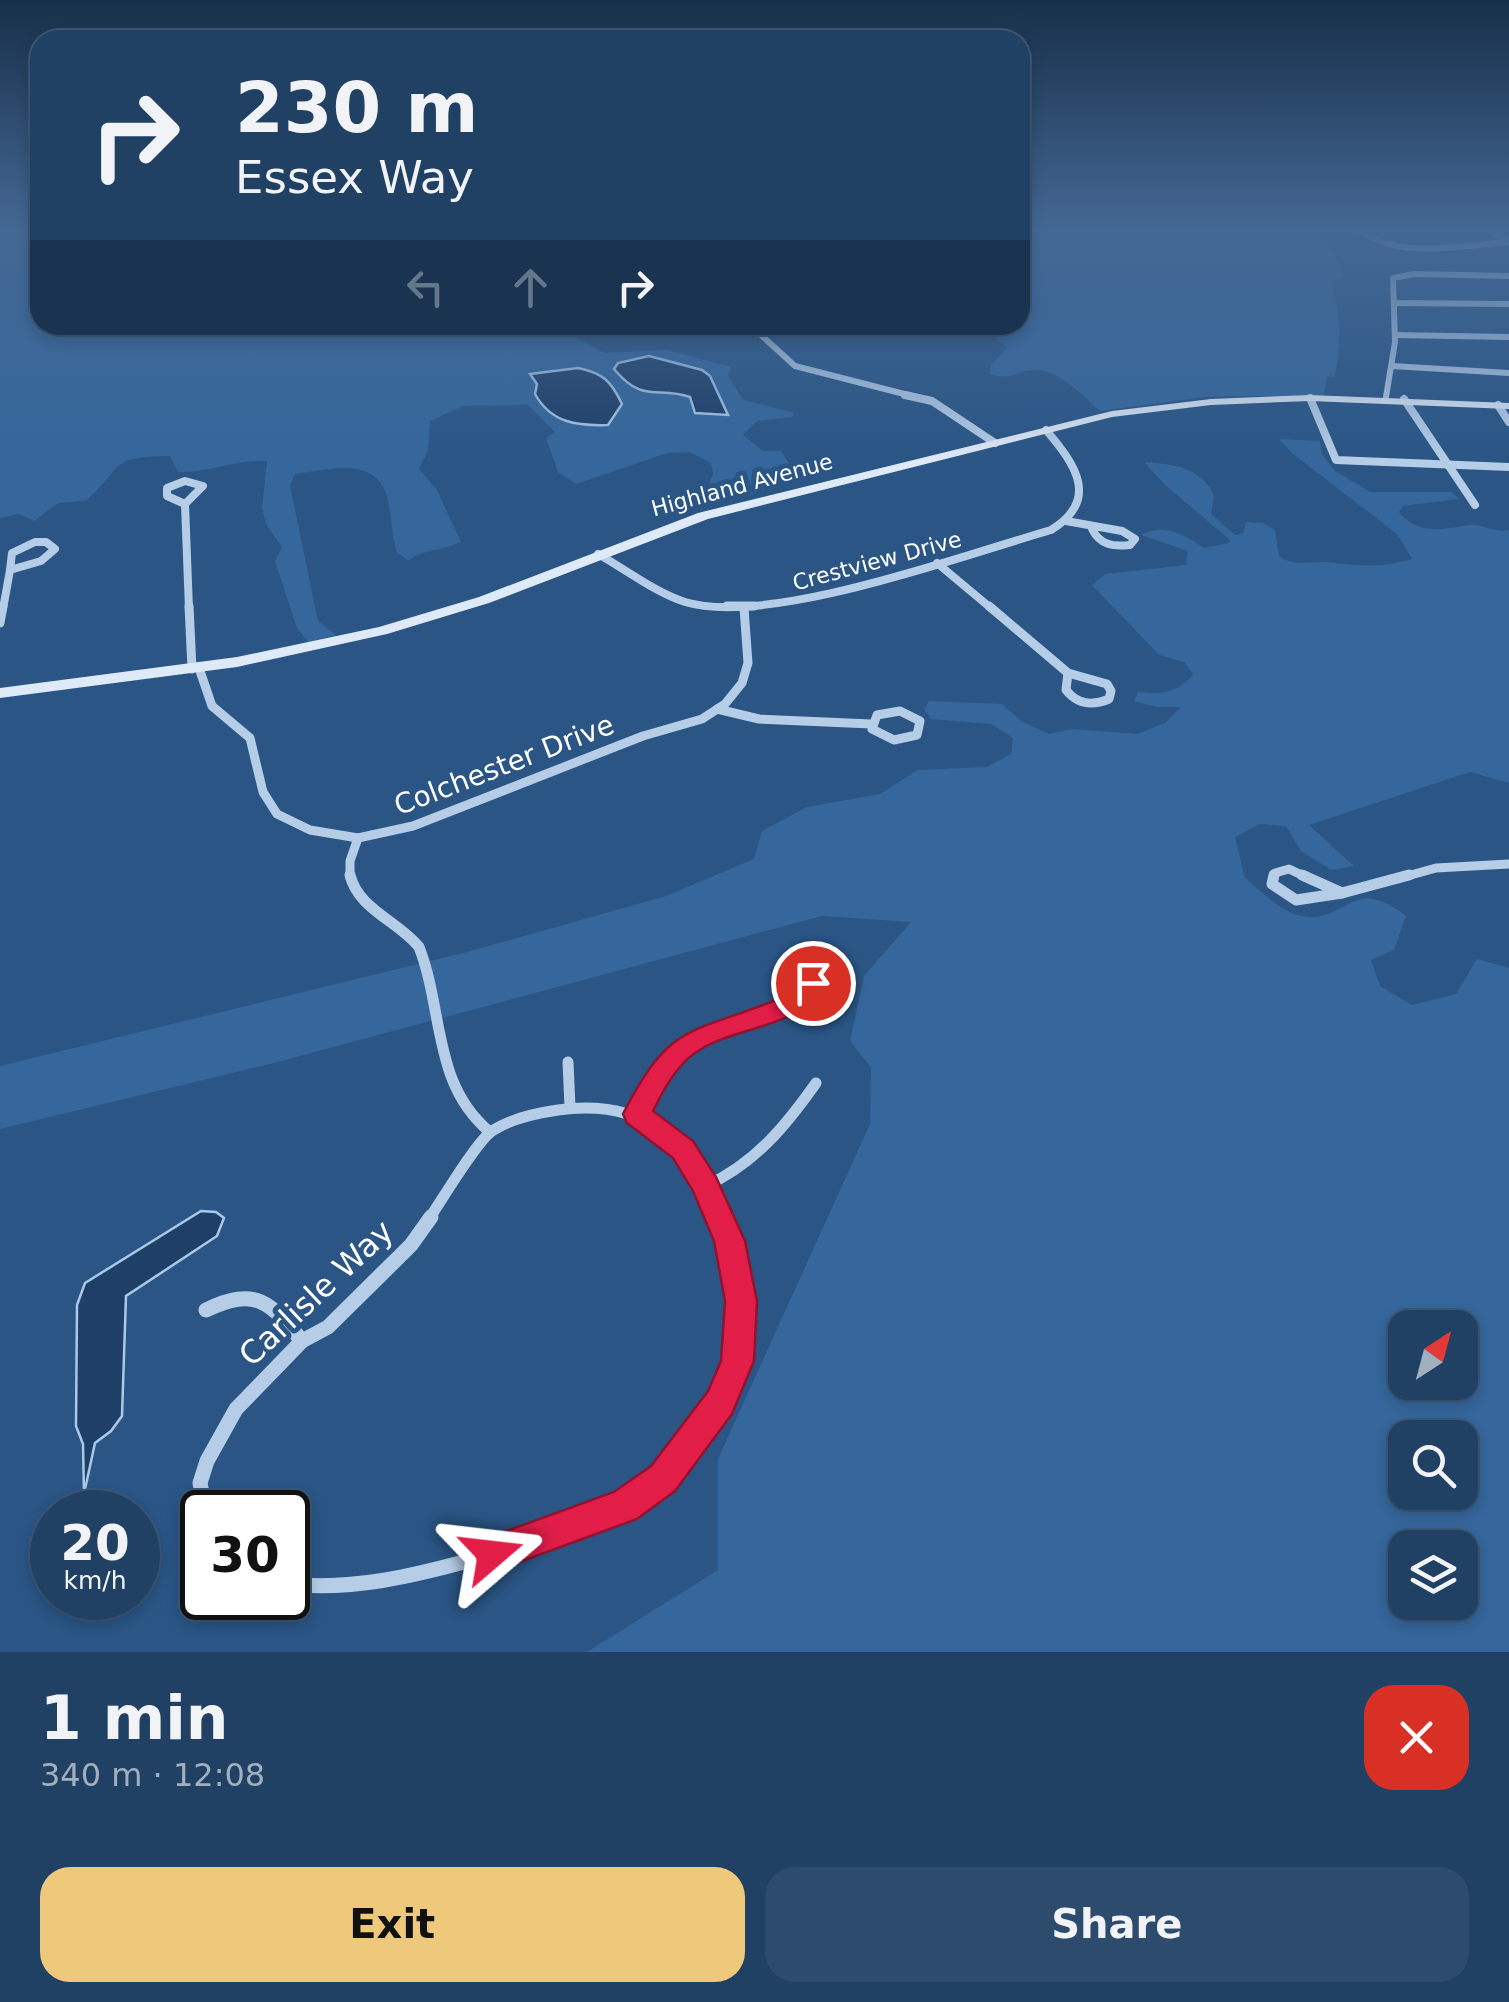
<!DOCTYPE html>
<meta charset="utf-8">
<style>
body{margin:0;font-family:"DejaVu Sans",sans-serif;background:#2d4b6d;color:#f1f3f6;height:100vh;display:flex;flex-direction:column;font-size:38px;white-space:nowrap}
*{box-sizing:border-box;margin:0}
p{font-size:32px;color:#a2afbf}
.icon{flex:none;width:55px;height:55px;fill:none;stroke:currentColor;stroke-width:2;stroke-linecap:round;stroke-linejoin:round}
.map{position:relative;height:1652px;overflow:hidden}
.side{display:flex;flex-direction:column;background:#204064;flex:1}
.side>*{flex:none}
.hud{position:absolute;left:30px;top:30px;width:1000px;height:305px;border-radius:30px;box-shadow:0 5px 15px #0003,0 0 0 2px #3d5978;background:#204064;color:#f1f3f6;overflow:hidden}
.needle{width:65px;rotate:36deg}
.tools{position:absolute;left:1388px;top:1310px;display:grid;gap:20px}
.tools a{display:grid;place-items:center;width:90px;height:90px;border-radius:20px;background:#204064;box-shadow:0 5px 15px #0003,0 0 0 2px #3d5978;font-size:50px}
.speed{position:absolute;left:30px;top:1490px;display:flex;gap:20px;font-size:50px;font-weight:700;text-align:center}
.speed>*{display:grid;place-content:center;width:130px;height:130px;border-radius:50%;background:#204064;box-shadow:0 5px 15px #0003,0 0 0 2px #3d5978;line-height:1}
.speed small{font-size:25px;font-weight:400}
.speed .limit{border:5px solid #111;border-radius:15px;background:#fff;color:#111}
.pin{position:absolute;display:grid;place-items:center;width:85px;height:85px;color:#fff;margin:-42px;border:5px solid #fff;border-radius:50%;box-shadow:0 2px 10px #0007}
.me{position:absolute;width:110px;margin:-55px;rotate:73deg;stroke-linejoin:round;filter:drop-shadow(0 0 8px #0008)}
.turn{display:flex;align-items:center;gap:35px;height:210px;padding:0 40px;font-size:45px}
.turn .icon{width:130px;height:130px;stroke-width:2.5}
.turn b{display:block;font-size:70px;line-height:85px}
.lanes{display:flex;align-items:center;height:95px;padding:0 40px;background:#0003;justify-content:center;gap:50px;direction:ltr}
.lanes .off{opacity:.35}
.round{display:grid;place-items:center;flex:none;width:105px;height:105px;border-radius:30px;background:#2d4b6d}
.head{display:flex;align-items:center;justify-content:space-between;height:170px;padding:0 40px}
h1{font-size:60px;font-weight:700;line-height:75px}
.action{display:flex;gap:20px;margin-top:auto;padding:20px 40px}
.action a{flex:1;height:115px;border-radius:30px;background:#eec97c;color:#111;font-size:40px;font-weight:700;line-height:115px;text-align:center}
.action a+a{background:#2d4b6d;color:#f1f3f6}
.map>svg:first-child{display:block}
.green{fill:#35679c;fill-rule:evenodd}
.water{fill:#1e3f66;stroke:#aac8e7;stroke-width:2.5}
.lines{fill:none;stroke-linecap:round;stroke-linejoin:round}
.street-far4{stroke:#b5cde7;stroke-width:6}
.street-far3{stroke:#b5cde7;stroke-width:8}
.street-far2{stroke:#b5cde7;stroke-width:9}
.street-far1{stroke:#b5cde7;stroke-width:11}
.street{stroke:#b5cde7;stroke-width:15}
.secondary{fill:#deeaf7;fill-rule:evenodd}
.route{fill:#e11d48;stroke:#92132f;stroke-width:2.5}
.labels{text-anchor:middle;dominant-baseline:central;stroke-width:10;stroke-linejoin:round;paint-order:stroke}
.far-street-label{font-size:22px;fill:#fff;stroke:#2a5585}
.street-label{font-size:28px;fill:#fff;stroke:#2a5585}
.near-street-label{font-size:32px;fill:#fff;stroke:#2a5585}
</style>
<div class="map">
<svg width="1509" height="1652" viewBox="0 0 1509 1652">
<rect width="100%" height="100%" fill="#2a5585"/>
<!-- green -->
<g class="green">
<path d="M0,230H40V325H577L565,331L604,353L667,350L731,367L728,376L743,400L795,413L792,417L757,421L743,435L763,451H781L789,463L759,493L719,502L706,492L713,474L711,463L689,452L667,453L576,484L558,472L546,438L555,432L528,405L463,406L430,421L428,450L419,469L437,490L461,542C443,550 426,549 408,560L397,553C391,534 392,515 387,497C375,455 328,470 295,474L290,486L318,621L336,635L308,642L297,628L275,561L282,547L266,524L262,508L267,461C236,459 208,473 178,472L170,456C107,457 125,466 86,501L58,503L34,521L19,514L0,518Z"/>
<path d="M1020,230H1314L1315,237C1329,246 1343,261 1343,277L1331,282C1341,316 1341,342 1335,377L1327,376L1324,395L1203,397L1100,411C1082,395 1062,372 1037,370C1016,369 1014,382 989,374L991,365L1007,348L981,325H1020Z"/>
<path d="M1279,439L1320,441L1322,454L1335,471L1370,492H1452L1459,499L1403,506L1399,512C1418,536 1444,529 1469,525C1482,523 1492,533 1509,530V783L1470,772L1309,825L1354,866L1331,870L1301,851L1286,826L1260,824L1235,837L1245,878C1260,890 1279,910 1297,915C1346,928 1350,871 1406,916L1394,950L1371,960L1380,986L1412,1005L1456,994L1477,959L1509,968V1652H587L718,1570V1459L870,1124L871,1067L850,1041L864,976L911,922L822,916L274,1063L0,1129V1066L467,952L666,896L754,859L762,831L807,807L880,794L918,770L987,767L1011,754L1013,738L991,724L931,719L924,709L929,701L1002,704L1021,721L1049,734L1073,729L1137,734L1165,723L1181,707H1156L1134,701L1138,692C1163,694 1177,694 1193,674L1184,662L1159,655L1092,585L1105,574L1186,565L1188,551L1141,535C1165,523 1183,534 1204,548L1229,543L1230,540L1165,485L1144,462C1173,464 1202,467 1214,496L1211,514L1235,535L1243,533L1246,522L1263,523L1275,530L1279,556C1294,567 1308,561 1325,562C1359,565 1377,569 1412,559L1397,534L1293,454ZM1405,1328H1460V1382H1405ZM1405,1438H1460V1492H1405ZM1405,1548H1460V1602H1405Z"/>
</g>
<!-- water -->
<g class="water">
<path d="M649,356L702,370L710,376L728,415L695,413L690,397C657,386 643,404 614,369L618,363Z"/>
<path d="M578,368C603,373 611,381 622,404L608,425C577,426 551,423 535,394L537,384L530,374Z"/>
<path d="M201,1211L216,1212L224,1218L217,1236L126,1296L122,1416L111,1431L95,1443L84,1494L83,1444L76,1426L77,1305L85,1283Z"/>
</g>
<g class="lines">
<!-- street-far4 -->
<g class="street-far4">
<path d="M1359,230C1399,260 1463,245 1509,242"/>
<path d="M1488,230L1509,241"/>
<path d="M1394,303L1509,304"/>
<path d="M750,325L795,366L916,397"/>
<path d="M1395,335L1509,337"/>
<path d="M1392,366L1509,373"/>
<path d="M1386,397L1395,342L1393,278L1414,274L1509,276"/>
</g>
<!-- street-far3 -->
<g class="street-far3">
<path d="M905,395L932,401L995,443"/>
<path d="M1310,398L1336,460L1509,467"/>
<path d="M1404,399L1475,505"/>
<path d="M1498,405L1509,422"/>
<path d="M185,481L203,486L185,504L167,496V488Z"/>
<path d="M185,504L189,609"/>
<path d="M1066,521L1122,531L1135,539L1130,545C1113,547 1100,545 1092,529"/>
<path d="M35,542H46L55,549L41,561L10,570L12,553Z"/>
<path d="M598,554C625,569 656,593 685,602C768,627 964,555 1051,530C1100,500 1076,465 1046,430"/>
<path d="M937,563L992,609"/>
<path d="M3,609L10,570"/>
</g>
<!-- street-far2 -->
<g class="street-far2">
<path d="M189,606L192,669"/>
<path d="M727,606H754"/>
<path d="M989,606L1068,673"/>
<path d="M0,623L3,606"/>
<path d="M199,668L212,706L250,738L263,792L277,814L310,830L358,838L413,826L643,736L702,719L725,704L742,683L748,663L744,608"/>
<path d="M1068,673L1107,684L1111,691L1109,699C1092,706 1078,705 1066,690Z"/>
<path d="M717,709L759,719L871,724"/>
<path d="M900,711L920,721L917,735L894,740L872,729L877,715Z"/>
<path d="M350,878V861L358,838"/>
<path d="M1274,878L1275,873L1289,869L1308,878"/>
<path d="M1400,878L1436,868L1509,864"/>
</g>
<!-- street-far1 -->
<g class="street-far1">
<path d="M350,875C358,909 398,921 419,947C444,1011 432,1084 490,1132"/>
<path d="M1274,875L1272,884L1296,900L1342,893L1302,875"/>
<path d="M1342,893L1409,875"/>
<path d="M568,1062L570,1107"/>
<path d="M637,1115C648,1092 659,1065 680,1049C721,1018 776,1021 813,983"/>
<path d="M706,1186C755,1163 785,1127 816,1083"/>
<path d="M429,1219C442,1200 476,1142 492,1131C510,1119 537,1113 558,1110C648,1098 687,1141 720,1219"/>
</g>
<!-- street -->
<g class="street">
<path d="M206,1310C256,1286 270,1302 302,1341"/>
<path d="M206,1512L200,1483L207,1461L236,1409L302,1341L328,1327L411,1245L431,1217"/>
<path d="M288,1584C352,1591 413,1576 475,1559C524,1545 580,1530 625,1505C653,1490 671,1469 690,1443C700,1429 713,1416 721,1400C750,1342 743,1275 719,1217"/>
</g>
<!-- secondary -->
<path class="secondary" d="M1310,395L1509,403V409L1310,401L1211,405L1112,417L708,519L489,603L387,634L237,667L0,698V688L237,657L379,627L479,597L698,513L1112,411L1211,399Z"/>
</g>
<!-- sky -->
<linearGradient id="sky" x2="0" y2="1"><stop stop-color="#172f49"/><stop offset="0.5" stop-color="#446894"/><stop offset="1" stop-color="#446894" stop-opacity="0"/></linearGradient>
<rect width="1509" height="461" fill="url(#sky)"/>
<!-- route -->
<path class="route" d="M813,974L822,977L826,983C799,1031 736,1024 695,1053C676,1066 663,1091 653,1111L693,1141L716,1177L745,1241L757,1301L754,1361L732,1414L675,1491L637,1519L492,1572L479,1566L474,1554L479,1541L614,1492L651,1466L708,1391L721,1361L725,1301L714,1241L693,1191L673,1158L627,1123L623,1114C670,1022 688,1035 776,1000C791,995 797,979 813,974Z"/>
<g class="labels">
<!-- far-street labels -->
<g class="far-street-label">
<text transform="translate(742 485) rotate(-15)">Highland Avenue</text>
<text transform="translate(877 561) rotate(-15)">Crestview Drive</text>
</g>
<!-- street labels -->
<g class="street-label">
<text transform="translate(504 765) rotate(-21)">Colchester Drive</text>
</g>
<!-- near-street labels -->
<g class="near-street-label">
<text transform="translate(316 1293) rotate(-43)">Carlisle Way</text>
</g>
</g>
</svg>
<div class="tools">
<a><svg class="needle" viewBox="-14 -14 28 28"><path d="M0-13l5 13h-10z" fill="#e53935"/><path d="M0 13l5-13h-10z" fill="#a2afbf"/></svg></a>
<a><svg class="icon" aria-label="search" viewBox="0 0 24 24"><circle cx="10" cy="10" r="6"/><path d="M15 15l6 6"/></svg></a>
<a><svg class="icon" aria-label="layers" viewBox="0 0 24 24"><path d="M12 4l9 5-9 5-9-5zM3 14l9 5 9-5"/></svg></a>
</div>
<div class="speed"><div>20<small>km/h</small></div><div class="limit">30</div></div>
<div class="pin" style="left:813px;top:983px;background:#d93025"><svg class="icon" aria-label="arrive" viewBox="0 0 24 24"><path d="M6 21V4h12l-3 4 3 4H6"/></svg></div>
<svg class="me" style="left:492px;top:1554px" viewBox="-20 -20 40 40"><path d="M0-17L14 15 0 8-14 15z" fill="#e11d48" stroke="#fff" stroke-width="4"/></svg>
<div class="hud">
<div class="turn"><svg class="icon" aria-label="right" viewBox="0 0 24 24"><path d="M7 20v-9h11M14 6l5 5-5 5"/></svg><div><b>230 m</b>Essex Way</div></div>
<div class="lanes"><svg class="icon off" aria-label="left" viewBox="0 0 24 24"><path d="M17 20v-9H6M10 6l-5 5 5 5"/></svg><svg class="icon off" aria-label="ahead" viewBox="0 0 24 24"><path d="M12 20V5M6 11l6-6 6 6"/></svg><svg class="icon" aria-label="right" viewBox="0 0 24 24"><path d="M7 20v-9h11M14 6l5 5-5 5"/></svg></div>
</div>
</div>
<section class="side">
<div class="head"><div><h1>1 min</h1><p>340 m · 12:08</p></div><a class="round" style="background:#d93025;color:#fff"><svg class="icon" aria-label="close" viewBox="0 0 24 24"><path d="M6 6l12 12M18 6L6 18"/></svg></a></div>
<div class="action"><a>Exit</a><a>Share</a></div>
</section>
